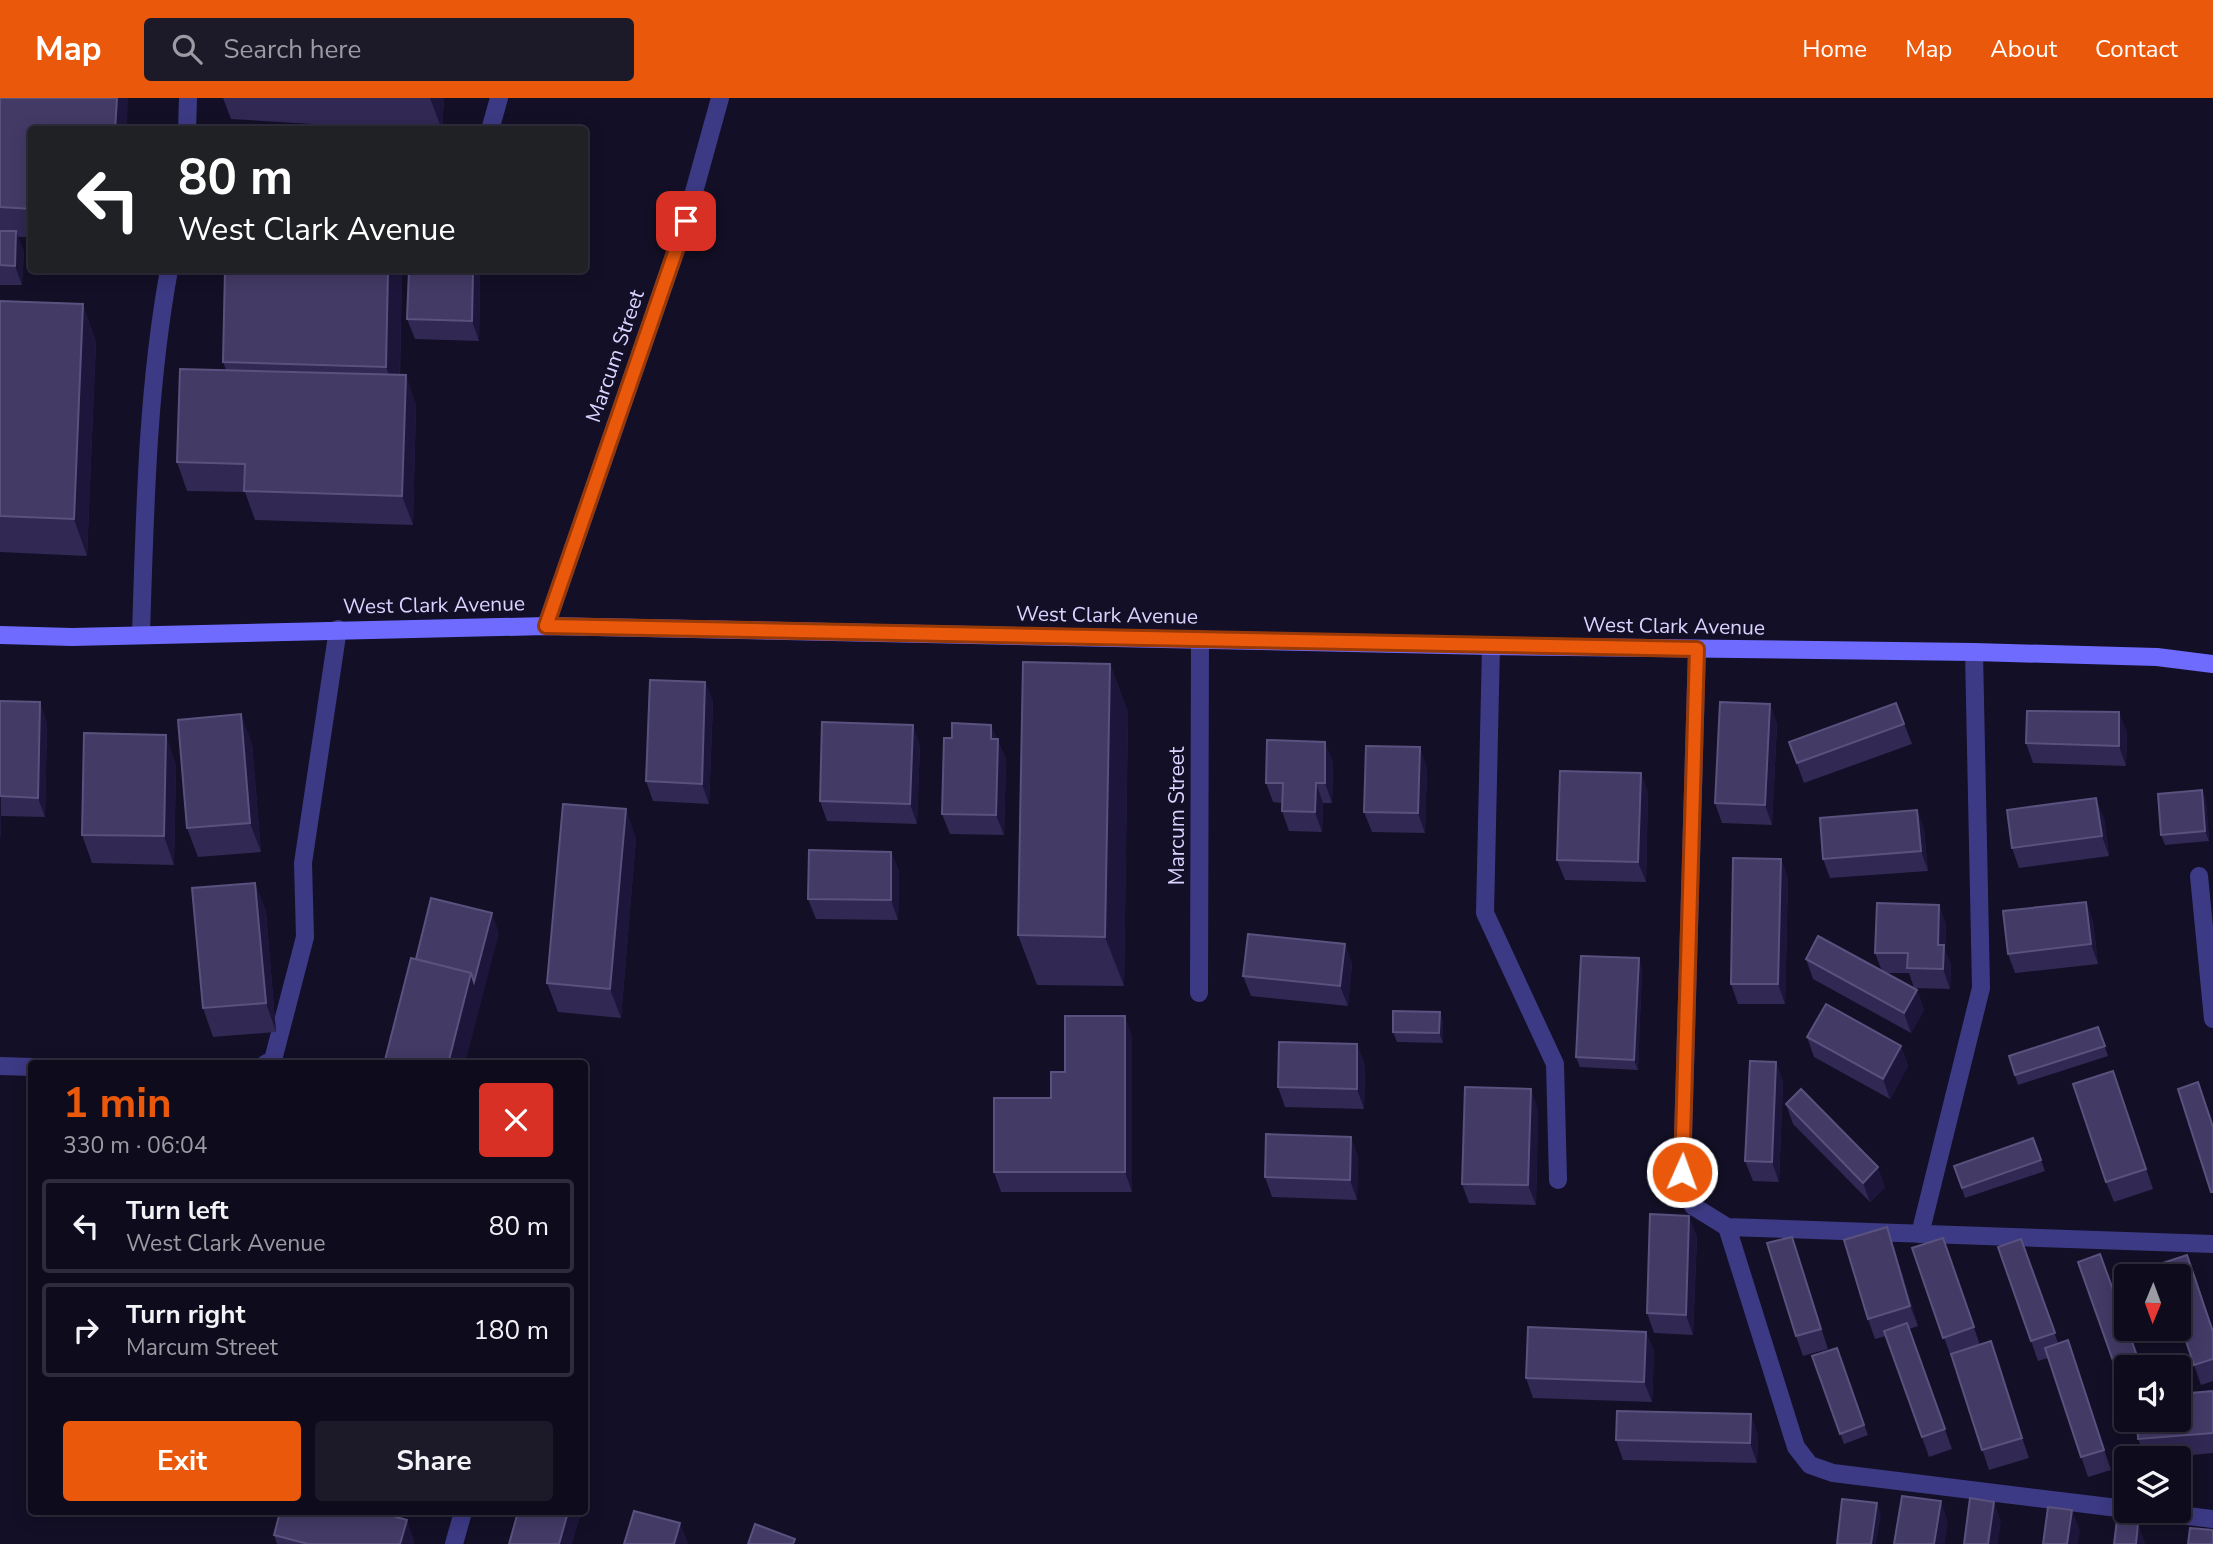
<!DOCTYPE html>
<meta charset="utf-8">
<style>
body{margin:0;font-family:"Nunito Sans",sans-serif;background:#1c1929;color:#f1f3f6;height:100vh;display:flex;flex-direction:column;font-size:26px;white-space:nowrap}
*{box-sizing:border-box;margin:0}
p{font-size:23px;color:#9b9ba3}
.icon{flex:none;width:38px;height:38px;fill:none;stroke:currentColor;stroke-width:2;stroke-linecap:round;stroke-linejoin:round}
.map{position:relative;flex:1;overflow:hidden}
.sheet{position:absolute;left:28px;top:962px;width:560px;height:455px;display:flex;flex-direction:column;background:#0e0b1c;border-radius:7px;box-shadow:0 4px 18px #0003,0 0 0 2px #2e2b3b}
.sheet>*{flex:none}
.banner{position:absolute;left:28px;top:28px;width:560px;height:147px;border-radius:7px;box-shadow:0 4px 18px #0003,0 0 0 2px #2e2b3b;background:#202124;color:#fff;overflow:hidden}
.needle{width:46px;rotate:181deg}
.fabs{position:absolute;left:2114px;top:1166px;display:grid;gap:14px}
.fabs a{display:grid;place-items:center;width:77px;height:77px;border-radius:7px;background:#0e0b1c;box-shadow:0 4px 18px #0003,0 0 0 2px #2e2b3b;font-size:35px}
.pin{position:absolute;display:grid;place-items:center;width:60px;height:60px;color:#fff;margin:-30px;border-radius:14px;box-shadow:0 4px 10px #0006}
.me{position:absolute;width:77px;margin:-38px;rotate:2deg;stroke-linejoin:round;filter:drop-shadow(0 0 5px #0008)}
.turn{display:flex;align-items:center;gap:24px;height:147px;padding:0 35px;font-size:32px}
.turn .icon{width:91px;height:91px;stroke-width:2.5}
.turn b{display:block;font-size:49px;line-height:60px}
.round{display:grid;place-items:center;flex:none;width:74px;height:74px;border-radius:7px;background:#1c1929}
.overview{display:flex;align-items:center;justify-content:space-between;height:119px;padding:0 35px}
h1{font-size:42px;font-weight:700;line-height:52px;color:#ea580c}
.action{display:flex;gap:14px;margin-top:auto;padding:14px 35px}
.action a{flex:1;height:80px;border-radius:7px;background:#ea580c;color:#fff;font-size:28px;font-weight:700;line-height:80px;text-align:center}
.action a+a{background:#1c1929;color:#f1f3f6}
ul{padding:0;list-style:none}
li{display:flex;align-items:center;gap:21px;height:94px;margin:0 14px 10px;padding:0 21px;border:4px solid #2e2b3b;border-radius:7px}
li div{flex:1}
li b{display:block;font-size:26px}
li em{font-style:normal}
header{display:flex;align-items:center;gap:42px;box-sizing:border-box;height:98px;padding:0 35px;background:#ea580c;color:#fff}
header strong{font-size:33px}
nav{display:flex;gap:38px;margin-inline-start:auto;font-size:24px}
.search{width:490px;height:63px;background:#1c1929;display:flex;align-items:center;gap:18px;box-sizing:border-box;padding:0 24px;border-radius:7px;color:#9b9ba3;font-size:26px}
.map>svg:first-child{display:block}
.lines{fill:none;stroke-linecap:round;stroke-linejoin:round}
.service{stroke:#3d3a85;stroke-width:18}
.minor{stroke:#3d3a85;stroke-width:18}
.secondary{stroke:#6f6bff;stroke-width:18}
.wall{fill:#312854}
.shaded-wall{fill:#1d163a}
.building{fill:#433a66;stroke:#5a527e;stroke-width:2}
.route-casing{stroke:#983908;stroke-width:18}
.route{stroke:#ea580c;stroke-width:12}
.labels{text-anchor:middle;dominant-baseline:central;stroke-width:7;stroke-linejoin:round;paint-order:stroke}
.street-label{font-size:21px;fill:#d9d4ff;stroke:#130f26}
</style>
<header>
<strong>Map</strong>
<div class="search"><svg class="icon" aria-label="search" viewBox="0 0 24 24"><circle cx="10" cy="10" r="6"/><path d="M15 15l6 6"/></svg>Search here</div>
<nav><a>Home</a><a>Map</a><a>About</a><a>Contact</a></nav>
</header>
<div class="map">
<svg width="2213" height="1446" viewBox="0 0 2213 1446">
<rect width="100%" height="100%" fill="#130f26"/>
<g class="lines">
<!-- service -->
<g class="service">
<path d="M187,32L188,0"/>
<path d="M490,32L499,0"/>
<path d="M141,536C145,414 147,292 169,172"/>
<path d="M1491,548L1485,815L1555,966L1558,1082"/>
<path d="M1697,551L1682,1074L1693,1108L1727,1129L2213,1146"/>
<path d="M2199,778L2213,921"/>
<path d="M265,966L273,962L305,839L303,765L338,531"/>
<path d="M0,968L32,969"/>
<path d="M1727,1129L1796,1349L1810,1367L1833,1375L2126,1411"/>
<path d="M1920,1136L1981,890L1974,554"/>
<path d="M2138,1412L2213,1421"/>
<path d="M454,1446L463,1414"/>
</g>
<!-- minor -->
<g class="minor">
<path d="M546,528L686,123L720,0"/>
<path d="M1199,895L1200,542"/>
</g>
<!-- secondary -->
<path class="secondary" d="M0,537L72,539L546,528L1491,548L1974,554L2157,559L2213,566"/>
</g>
<!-- wall -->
<g class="wall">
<path d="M0,0L32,32V139H18L24,153L22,187H0Z"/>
<path d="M223,0H444L442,32H412L231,21Z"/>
<path d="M225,172H402L400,277L416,306L413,427L255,422L245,394L187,393L177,364L226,272L223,264Z"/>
<path d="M480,172L479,243L415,241L407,221Z"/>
<path d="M0,203L96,243L87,458L0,454Z"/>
<path d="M1110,566L1128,615L1124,888L1037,887L1018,837Z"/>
<path d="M705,584L713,604L709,706L653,703L646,683Z"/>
<path d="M0,603L47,624L45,719L1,718V740Z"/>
<path d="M1896,605L1912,646L1804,685L1789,644Z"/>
<path d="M1770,606L1777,626L1772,727L1722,725L1715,705Z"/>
<path d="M2127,634L2126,668L2033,665L2026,645Z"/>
<path d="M952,640L997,641L1006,661L1004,737L950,736L942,716Z"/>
<path d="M252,645L261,754L198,759L187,730Z"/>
<path d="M920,647L917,726L827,723L820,703Z"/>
<path d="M1333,664L1332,705H1323L1322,734L1289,733L1282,713V705L1273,704L1266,685Z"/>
<path d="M176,666L174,767L92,765L82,737Z"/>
<path d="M1427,669L1425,735L1372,734L1364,714Z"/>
<path d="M1641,675L1648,695L1646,784L1565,782L1557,762Z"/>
<path d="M2202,692L2206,703L2209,743L2165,747L2161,737Z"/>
<path d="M1917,712L1924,732L1928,773L1830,780L1823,761Z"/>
<path d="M2104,720L2109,758L2019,770L2012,750Z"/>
<path d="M636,740L621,920L558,914L547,885Z"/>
<path d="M891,754L899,774L898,822L816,821L808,801Z"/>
<path d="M1781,761L1788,781L1785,906H1738L1731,886Z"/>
<path d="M255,785L266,814L276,934L213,939L203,910Z"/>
<path d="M2086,804L2093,824L2098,866L2015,875L2008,856Z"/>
<path d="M1939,807L1946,827L1945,852L1951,867L1950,891L1914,890L1909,875H1884L1917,892L1924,912L1911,935L1813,881L1806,861L1882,873L1875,855Z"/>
<path d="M1345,846L1352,866L1348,908L1251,898L1243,878Z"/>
<path d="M1642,870L1638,972L1580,969L1576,959Z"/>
<path d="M1440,914L1443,924V945L1397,944L1393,934Z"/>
<path d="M2098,929L2108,958L2018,987L2009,958Z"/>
<path d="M1132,938V1094H1001L994,1074L1051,1000L1065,974Z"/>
<path d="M1807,939L1901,948L1908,968L1890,1001L1814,959Z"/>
<path d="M1776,964L1783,984L1779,1084L1753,1083L1745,1063Z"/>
<path d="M1365,966L1364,1011L1285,1009L1278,989Z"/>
<path d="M2120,993L2153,1091L2114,1104L2106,1084Z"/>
<path d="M1786,1006L1885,1089L1870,1104L1793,1026Z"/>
<path d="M1538,1011L1536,1107L1469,1105L1462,1086Z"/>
<path d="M1351,1039L1358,1059L1357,1102L1272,1099L1265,1079Z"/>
<path d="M2033,1040L2045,1073L1965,1100L1954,1068Z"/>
<path d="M1697,1138L1693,1237L1654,1235L1647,1215Z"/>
<path d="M1943,1140L1980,1247L1991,1243L2029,1360L1989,1372L1952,1259H1951L1912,1150Z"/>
<path d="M2021,1141L2058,1245L2068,1242L2111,1372L2088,1379L2048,1260L2038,1263L1998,1149Z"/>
<path d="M1894,1149L1918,1228L1909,1231L1952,1351L1929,1359L1886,1238L1875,1241L1868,1221Z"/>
<path d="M2100,1156L2141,1269H2126V1293L2124,1294L2078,1164Z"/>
<path d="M1799,1159L1828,1251L1803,1258L1796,1238Z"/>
<path d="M2195,1177L2213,1233V1283L2201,1287L2194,1267Z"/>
<path d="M1646,1234L1654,1254L1652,1304L1533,1300L1526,1280Z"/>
<path d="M1837,1250L1868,1337L1844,1346L1812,1258Z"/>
<path d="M2213,1293V1355L2162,1360H2145L2138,1341Z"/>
<path d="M1758,1336L1757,1365L1623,1362L1616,1342Z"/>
<path d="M274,1437L414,1442L413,1446H277Z"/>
</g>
<!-- shaded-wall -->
<g class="shaded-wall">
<path d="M117,0H128L127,32H115Z"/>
<path d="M430,0H444L442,32Z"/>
<path d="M16,133L24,153L22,187L15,168Z"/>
<path d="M388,172H402L399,305L386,269Z"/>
<path d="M473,172H480L479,243L472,223Z"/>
<path d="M83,206L96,243L87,458L74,421Z"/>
<path d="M406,277L416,306L413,427L402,398Z"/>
<path d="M1110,566L1128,615L1124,888L1105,839Z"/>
<path d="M705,584L713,604L709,706L702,686Z"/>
<path d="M40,604L47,624L45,719L38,700Z"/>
<path d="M1770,606L1777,626L1772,727L1765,707Z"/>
<path d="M2119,614L2127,634L2126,668L2119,648Z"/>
<path d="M241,616L252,645L261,754L250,725Z"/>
<path d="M913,627L920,647L917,726L910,706Z"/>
<path d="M991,627L1006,661L1004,737L996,717L991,641Z"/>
<path d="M166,637L176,666L174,767L164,738Z"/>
<path d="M1325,644L1333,664L1332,705L1325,685Z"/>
<path d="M1420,649L1427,669L1425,735L1418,715Z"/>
<path d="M1641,675L1648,695L1646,784L1638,764Z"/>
<path d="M1316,685L1323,705L1322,734L1315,714Z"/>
<path d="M2202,692L2206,703L2209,743L2205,733Z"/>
<path d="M2096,700L2104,720L2109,758L2102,738Z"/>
<path d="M626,711L636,740L621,920L610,891Z"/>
<path d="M1917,712L1924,732L1928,773L1921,753Z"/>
<path d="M0,715L1,718V740L0,738Z"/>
<path d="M891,754L899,774L898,822L891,802Z"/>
<path d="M1781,761L1788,781L1785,906L1778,886Z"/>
<path d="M255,785L266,814L276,934L266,905Z"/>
<path d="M2086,804L2093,824L2098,866L2091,846Z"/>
<path d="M1939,807L1946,827L1945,852L1951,867L1950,891L1943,871L1938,847Z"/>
<path d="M492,815L499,835L465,966H448L471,875Z"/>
<path d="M1345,846L1352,866L1348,908L1340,888Z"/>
<path d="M1639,860L1642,870L1638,972L1634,962Z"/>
<path d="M1917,892L1924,912L1911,935L1904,915Z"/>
<path d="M1440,914L1443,924V945L1439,935Z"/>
<path d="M1125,918L1132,938V1094L1125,1074Z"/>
<path d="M1357,946L1365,966L1364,1011L1357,991Z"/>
<path d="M1901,948L1908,968L1890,1001L1883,981Z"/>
<path d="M1776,964L1783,984L1779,1084L1772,1064Z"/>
<path d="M1531,991L1538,1011L1536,1107L1528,1087Z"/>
<path d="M1351,1039L1358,1059L1357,1102L1350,1082Z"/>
<path d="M1878,1069L1885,1089L1870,1104L1863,1085Z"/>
<path d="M1689,1118L1697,1138L1693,1237L1686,1217Z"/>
<path d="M1887,1129L1894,1149L1918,1228L1910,1208Z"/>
<path d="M1792,1139L1799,1159L1828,1251L1821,1231Z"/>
<path d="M1646,1234L1654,1254L1652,1304L1644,1284Z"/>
<path d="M2068,1242L2075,1262L2111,1372L2104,1352Z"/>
<path d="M1991,1243L1999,1263L2029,1360L2022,1340Z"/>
<path d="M1751,1316L1758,1336L1757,1365L1750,1345Z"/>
<path d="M1941,1403L1948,1423L1945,1446H1934Z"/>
<path d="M1994,1404L2001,1423L1998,1446H1988Z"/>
<path d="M1877,1405L1881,1416L1876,1446H1871Z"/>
<path d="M2072,1412L2080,1432L2078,1446H2067Z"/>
<path d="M568,1414H580L581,1416L572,1446H559Z"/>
<path d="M407,1422L414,1442L413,1446H400Z"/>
<path d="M680,1425L688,1445L687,1446H674Z"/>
<path d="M2138,1425L2145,1445V1446H2136Z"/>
</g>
<!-- building -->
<g class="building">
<path d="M0,0H117L115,32H32V111L0,109Z"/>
<path d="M0,133H16L15,168L0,167Z"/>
<path d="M225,172H388L386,269L223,264Z"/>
<path d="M409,172H473L472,223L407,221Z"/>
<path d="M0,203L83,206L74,421L0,418Z"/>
<path d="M180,271L406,277L402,398L244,393L245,366L177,364Z"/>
<path d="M1023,564L1110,566L1105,839L1018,837Z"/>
<path d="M650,582L705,584L702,686L646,683Z"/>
<path d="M0,603L40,604L38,700L0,698Z"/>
<path d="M1720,604L1770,606L1765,707L1715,705Z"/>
<path d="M1896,605L1904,626L1797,665L1789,644Z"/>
<path d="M2027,613L2119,614V648L2026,645Z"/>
<path d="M241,616L250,725L187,730L178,622Z"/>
<path d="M822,624L913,627L910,706L820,703Z"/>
<path d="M952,625L991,627V641H998L996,717L942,716L944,640H952Z"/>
<path d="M84,635L166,637L164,738L82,737Z"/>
<path d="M1267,642L1325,644V685H1316L1315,714L1282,713L1283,685H1266Z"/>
<path d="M1366,648L1420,649L1418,715L1364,714Z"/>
<path d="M1560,673L1641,675L1638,764L1557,762Z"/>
<path d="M2202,692L2205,733L2161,737L2158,696Z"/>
<path d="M2096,700L2102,738L2012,750L2007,712Z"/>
<path d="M563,706L626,711L610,891L547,885Z"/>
<path d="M1917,712L1921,753L1823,761L1820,720Z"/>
<path d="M809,752L891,754V802L808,801Z"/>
<path d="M1733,760L1781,761L1778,886H1731Z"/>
<path d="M255,785L266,905L203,910L192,790Z"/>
<path d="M431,800L492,815L474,884L471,875L416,861Z"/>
<path d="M2086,804L2091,846L2008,856L2003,813Z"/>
<path d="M1877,805L1939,807L1938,847H1944L1943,871L1907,870L1908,855H1875Z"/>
<path d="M1248,836L1345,846L1340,888L1243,878Z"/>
<path d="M1818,838L1917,892L1904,915L1806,861Z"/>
<path d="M1581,858L1639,860L1634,962L1576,959Z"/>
<path d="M411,860L471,875L448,966H384Z"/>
<path d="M1826,906L1901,948L1883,981L1807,939Z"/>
<path d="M1393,913L1440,914L1439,935L1393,934Z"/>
<path d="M1065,918H1125V1074H994V1000H1051V974H1065Z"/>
<path d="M2098,929L2105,948L2015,977L2009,958Z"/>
<path d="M1279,944L1357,946V991L1278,989Z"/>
<path d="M1750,963L1776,964L1772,1064L1745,1063Z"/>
<path d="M2113,973L2146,1071L2106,1084L2073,986Z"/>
<path d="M2198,984L2213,1029V1094H2211L2178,991Z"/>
<path d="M1465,989L1531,991L1528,1087L1462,1086Z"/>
<path d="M1801,991L1878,1069L1863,1085L1786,1006Z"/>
<path d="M1266,1036L1351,1039L1350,1082L1265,1079Z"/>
<path d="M2033,1040L2041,1062L1962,1090L1954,1068Z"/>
<path d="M1650,1116L1689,1118L1686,1217L1647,1215Z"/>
<path d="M1887,1129L1910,1208L1868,1221L1844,1142Z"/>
<path d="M1792,1139L1821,1231L1796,1238L1767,1145Z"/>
<path d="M1943,1140L1974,1229L1943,1240L1912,1150Z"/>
<path d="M2021,1141L2055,1235L2031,1243L1998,1149Z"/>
<path d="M2100,1156L2140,1266L2132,1269H2126V1271L2117,1274L2078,1164Z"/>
<path d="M2187,1157L2213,1234V1261L2194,1267L2179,1222V1178H2164L2160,1166Z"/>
<path d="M1907,1225L1945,1331L1922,1339L1884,1233Z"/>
<path d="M1528,1229L1646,1234L1644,1284L1526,1280Z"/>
<path d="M2068,1242L2104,1352L2081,1359L2045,1250Z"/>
<path d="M1991,1243L2022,1340L1982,1352L1951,1256Z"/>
<path d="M1837,1250L1864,1327L1840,1336L1812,1258Z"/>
<path d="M2213,1293V1335L2138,1341L2137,1321H2179V1296Z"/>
<path d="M1617,1313L1751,1316L1750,1345L1616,1342Z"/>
<path d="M1902,1398L1941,1403L1934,1446H1894Z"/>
<path d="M1970,1400L1994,1404L1988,1446H1964Z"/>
<path d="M1842,1401L1877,1405L1871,1446H1837Z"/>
<path d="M2048,1409L2072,1412L2067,1446H2043Z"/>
<path d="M634,1413L680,1425L674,1446H624Z"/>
<path d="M280,1414H378L407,1422L400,1446H308L274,1437Z"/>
<path d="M518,1414H568L559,1446H509Z"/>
<path d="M2117,1422L2138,1425L2136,1446H2114Z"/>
<path d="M755,1426L795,1441L793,1446H748Z"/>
<path d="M2190,1430L2213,1432V1446H2188Z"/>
</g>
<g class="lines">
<defs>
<path id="route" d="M686,123L546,528L1697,551L1682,1074"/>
</defs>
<!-- route casing -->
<use href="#route" class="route-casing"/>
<!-- route -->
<use href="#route" class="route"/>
</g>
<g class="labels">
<!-- street labels -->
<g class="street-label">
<text transform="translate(615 258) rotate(-71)">Marcum Street</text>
<text transform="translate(434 507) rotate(-1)">West Clark Avenue</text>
<text transform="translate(1107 517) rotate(1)">West Clark Avenue</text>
<text transform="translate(1674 528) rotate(1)">West Clark Avenue</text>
<text transform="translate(1177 718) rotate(-90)">Marcum Street</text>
</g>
</g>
</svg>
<div class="fabs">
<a><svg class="needle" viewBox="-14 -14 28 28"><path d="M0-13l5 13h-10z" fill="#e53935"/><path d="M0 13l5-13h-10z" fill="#9b9ba3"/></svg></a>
<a><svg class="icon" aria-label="sound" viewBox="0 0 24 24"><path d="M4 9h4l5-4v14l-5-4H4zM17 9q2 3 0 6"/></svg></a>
<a><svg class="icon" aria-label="layers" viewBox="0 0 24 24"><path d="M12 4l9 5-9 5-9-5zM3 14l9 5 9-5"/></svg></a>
</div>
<div class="pin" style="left:686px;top:123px;background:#d93025"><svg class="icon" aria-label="arrive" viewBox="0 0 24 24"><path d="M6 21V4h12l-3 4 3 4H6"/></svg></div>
<svg class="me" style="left:1682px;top:1074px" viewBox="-20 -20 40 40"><circle r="17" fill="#ea580c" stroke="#fff" stroke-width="3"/><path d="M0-11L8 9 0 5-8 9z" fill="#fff"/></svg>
<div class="banner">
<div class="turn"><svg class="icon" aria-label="left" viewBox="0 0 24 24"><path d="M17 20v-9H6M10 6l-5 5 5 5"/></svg><div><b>80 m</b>West Clark Avenue</div></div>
</div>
<section class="sheet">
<div class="overview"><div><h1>1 min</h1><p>330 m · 06:04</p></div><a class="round" style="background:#d93025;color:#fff"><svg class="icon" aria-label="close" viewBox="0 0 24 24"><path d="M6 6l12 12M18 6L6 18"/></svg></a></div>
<ul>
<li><svg class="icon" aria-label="left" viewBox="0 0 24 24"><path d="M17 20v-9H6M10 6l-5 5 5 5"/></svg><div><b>Turn left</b><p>West Clark Avenue</p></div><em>80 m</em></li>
<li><svg class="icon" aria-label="right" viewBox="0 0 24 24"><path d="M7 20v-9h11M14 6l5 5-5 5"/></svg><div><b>Turn right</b><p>Marcum Street</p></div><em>180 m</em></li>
</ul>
<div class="action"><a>Exit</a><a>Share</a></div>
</section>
</div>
